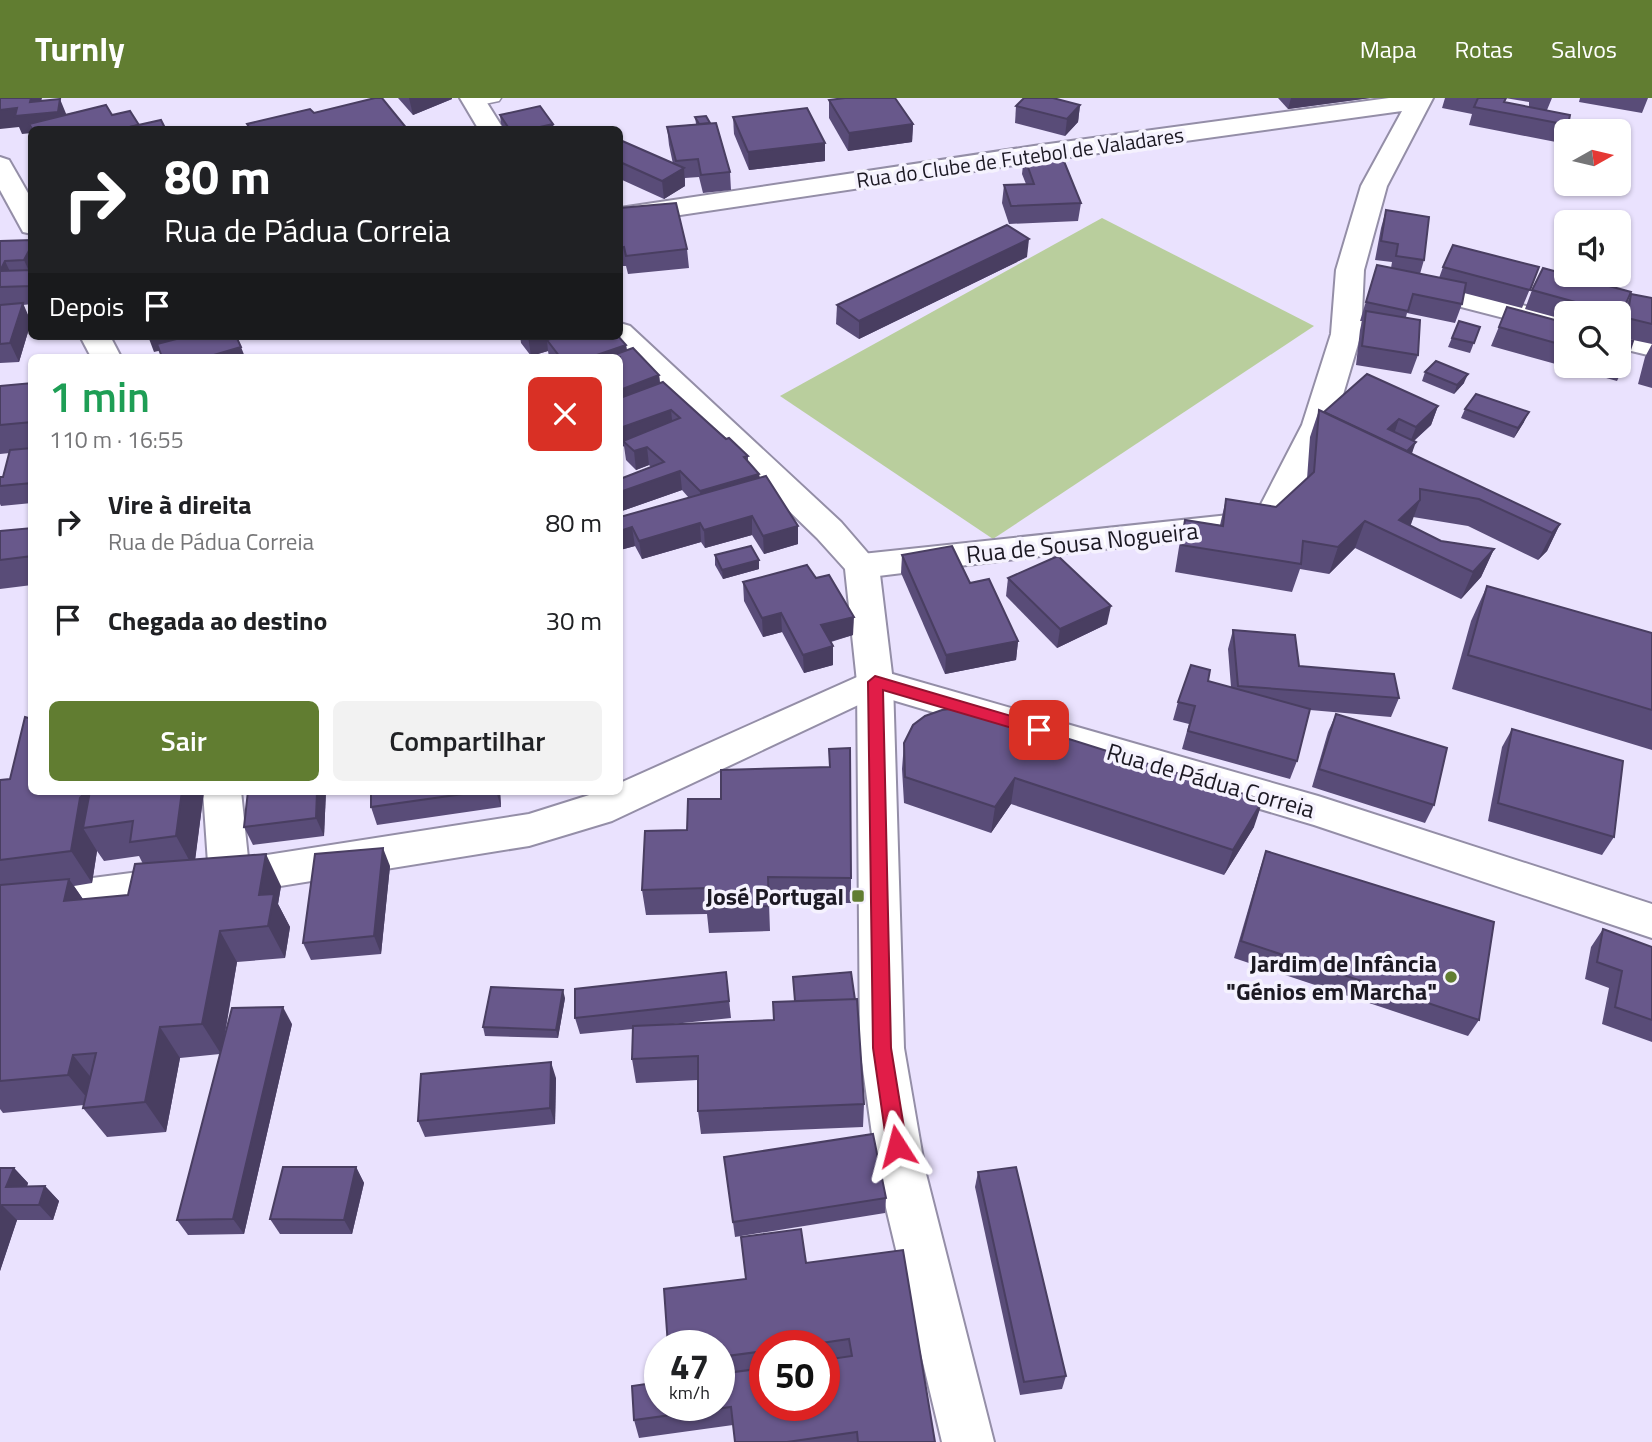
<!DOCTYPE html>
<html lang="pt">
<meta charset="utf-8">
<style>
body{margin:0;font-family:"Titillium Web",sans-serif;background:#f2f2f2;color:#202124;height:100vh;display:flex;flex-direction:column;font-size:26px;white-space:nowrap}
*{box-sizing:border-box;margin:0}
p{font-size:23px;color:#757577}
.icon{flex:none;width:38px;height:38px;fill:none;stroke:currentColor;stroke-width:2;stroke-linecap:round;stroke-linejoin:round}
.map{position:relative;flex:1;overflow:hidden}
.side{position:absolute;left:28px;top:256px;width:595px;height:441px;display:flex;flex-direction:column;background:#fff;border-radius:10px;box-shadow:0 2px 5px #0004}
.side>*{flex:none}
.hud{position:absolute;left:28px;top:28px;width:595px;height:214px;border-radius:10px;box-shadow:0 2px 5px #0004;background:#202124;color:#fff;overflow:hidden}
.needle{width:46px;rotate:82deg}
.buttons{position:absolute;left:1554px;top:21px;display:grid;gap:14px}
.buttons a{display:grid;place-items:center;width:77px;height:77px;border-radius:10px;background:#fff;box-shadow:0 2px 5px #0004;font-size:35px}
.speed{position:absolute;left:644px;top:1232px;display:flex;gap:14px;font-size:35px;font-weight:700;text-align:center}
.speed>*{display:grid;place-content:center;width:91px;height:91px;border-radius:50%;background:#fff;box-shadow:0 2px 5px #0004;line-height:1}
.speed small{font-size:18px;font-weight:400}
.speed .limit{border:10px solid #d22;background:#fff;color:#111}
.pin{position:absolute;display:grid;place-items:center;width:60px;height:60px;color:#fff;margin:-30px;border-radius:14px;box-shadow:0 4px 10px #0006}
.me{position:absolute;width:77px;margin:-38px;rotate:351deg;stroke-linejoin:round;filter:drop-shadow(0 0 5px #0008)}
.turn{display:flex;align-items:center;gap:24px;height:147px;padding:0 21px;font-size:32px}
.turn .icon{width:91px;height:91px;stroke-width:2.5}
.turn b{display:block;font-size:49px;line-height:60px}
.then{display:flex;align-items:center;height:66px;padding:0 21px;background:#0003;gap:14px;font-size:26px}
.round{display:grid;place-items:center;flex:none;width:74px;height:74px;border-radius:10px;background:#f2f2f2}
.overview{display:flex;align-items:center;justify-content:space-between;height:119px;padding:0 21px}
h1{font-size:42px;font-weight:600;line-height:52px;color:#1e9e55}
.button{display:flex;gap:14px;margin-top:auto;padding:14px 21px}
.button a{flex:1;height:80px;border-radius:10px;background:#617d31;color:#fff;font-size:28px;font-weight:600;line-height:80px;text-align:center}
.button a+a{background:#f2f2f2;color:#202124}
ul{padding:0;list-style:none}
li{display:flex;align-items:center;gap:21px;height:98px;padding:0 21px}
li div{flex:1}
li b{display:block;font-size:26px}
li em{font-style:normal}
header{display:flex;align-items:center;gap:42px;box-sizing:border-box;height:98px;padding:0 35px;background:#617d31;color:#fff}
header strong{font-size:33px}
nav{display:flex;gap:38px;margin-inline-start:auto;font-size:24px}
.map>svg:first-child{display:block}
.green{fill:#b9ce9d}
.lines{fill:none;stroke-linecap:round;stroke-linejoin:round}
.service-casing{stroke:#948ea7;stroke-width:3}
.minor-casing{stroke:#948ea7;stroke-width:4}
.tertiary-casing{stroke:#948ea7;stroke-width:4}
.secondary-casing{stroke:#948ea7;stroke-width:4}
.service{fill:#fff;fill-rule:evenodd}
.minor{fill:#fff;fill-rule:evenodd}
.tertiary{fill:#fff;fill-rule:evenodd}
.secondary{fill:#fff;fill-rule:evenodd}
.wall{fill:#594c78;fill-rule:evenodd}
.shaded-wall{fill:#493e61}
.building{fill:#68588b;stroke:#493e61;stroke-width:2}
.route{fill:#e11d48;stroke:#92132f;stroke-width:2}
.poi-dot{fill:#617d31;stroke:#f5f2fe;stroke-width:2.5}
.labels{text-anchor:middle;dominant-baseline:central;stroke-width:7;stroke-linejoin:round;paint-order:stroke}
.far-street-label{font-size:21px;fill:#1c1923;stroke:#f5f2fe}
.street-label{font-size:24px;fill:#1c1923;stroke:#f5f2fe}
.poi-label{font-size:24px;font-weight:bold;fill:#1c1923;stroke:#f5f2fe;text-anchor:end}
</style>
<header>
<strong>Turnly</strong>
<nav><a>Mapa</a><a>Rotas</a><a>Salvos</a></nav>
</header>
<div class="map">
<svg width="1652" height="1344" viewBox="0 0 1652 1344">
<rect width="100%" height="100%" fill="#eae2fe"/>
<!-- green -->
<path class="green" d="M1102,120L1314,228L993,441L780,298Z"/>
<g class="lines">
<defs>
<path id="service" d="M501,0L499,3L475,8L468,4L474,0Z"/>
<g id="minor">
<path d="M1389,0H1433L1387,88L1364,172L1361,236L1334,327L1285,424L1280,432L1268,435L1082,453L862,480L850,476L845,468L850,460L862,456L1257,414L1302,327L1331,236L1336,172L1361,88L1402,13L1034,64L620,126V110L1034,48Z"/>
<path d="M0,59L9,62L32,102V136L23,134L0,92Z"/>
<path d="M1413,180L1566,218V236L1403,194L1399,188L1403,182Z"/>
<path d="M1619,232L1652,240V258L1619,250Z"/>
<path d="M80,238H110L121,259H91Z"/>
<path d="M875,571L888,575L893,584L888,593L612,723L529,748L230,796L0,826V792L208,765L203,693H241L248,760L529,716L602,693H620V685Z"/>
</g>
<path id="tertiary" d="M875,571L1318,698L1652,806V840L1314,727L862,593L857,584L862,575Z"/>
<g id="secondary">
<path d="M460,0H484L504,32H479Z"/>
<path d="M620,225L630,228L841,424L879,468L893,584L904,950L925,1072L994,1344H942L877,1072L860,950L857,584L845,471L817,440L610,240L608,238H620Z"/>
</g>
</defs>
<!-- service casing -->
<use href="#service" class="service-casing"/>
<!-- minor casing -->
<use href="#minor" class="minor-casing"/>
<!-- tertiary casing -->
<use href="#tertiary" class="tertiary-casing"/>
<!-- secondary casing -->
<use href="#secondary" class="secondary-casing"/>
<!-- service -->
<use href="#service" class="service"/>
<!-- minor -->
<use href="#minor" class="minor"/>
<!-- tertiary -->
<use href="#tertiary" class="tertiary"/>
<!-- secondary -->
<use href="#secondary" class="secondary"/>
</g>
<!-- wall -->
<g class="wall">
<path d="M398,0H452V1L413,17Z"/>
<path d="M1278,0H1370L1288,11Z"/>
<path d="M1445,0H1552L1547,12L1568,27L1561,45L1469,27L1472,16L1442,10ZM1505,0L1529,4V9L1504,4Z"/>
<path d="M1580,0H1648L1642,15L1579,4Z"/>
<path d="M1057,1L1080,7L1078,24L1065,38L1015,25L1016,8Z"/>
<path d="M829,2L913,26L912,44L848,53L829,20Z"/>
<path d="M500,17L553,26L554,32H505L501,26Z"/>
<path d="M695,19L730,74L731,92L703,95L699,79L685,80V88L664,101L620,81V42L673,66L669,47L667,29L696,26Z"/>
<path d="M733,19L825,45V63L749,72L734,36Z"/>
<path d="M1024,58L1081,105L1078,123L1009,126L1002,105L1004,87L1026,86L1022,76Z"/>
<path d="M620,110L687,151L689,170L628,176L626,168H620Z"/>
<path d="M1386,112L1424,162L1420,176L1439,180L1443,169H1539L1522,210L1464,195L1462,206L1455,225L1407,215L1406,219L1418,257L1411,276L1356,267L1360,232L1362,223H1360L1377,167L1391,170L1392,164L1375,162L1381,130Z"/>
<path d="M32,142V206L23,207L31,224L19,264L0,265V143Z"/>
<path d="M1027,159L859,241L836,226L837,207Z"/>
<path d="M1532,192L1631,194L1619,223V215H1566V222L1525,211Z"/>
<path d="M1631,196L1652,200V290L1638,286L1645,259L1652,246L1619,239L1623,214Z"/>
<path d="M1507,209L1566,225V268H1619V239L1626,264L1617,283L1491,248Z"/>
<path d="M1459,223L1480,229L1470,255L1448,249Z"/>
<path d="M520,238H618L626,247L627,252L659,277L660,285L748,358V364L759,376L760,380L798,428V446L764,456L752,437L705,450L701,444L642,461L635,448L620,452V419L689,400L682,392L622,413L620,409V381L651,369L649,367L636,372L626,362L624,348L620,350V259H549L548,253L531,258L521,245Z"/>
<path d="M1425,274L1464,285L1454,296L1422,283Z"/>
<path d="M32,285V405L1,408L0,406V379H3L10,355L0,356V327Z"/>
<path d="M1438,308L1431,327L1414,343L1412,356L1560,426L1547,453L1538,462L1468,428L1413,419L1410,428L1441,443L1494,451L1481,479L1461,501L1355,450L1329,476L1300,471L1292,494L1175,474L1179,449L1185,422L1220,427L1226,401L1276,409L1307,381L1310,339L1319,312L1324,314Z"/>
<path d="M1465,311L1524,324L1514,340L1461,320Z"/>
<path d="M32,430V487L0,491V433Z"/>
<path d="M715,457L759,471L723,481L715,467Z"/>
<path d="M902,457L970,485L1018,543L1016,562L945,576L901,475Z"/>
<path d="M816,480L853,537L831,544L833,548V567L804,575L782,534L763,539L744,503L743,484Z"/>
<path d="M1008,480L1107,526L1057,550L1006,498Z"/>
<path d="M1487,488L1652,535V652L1452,591L1471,523Z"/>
<path d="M1233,532L1299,568L1399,600L1391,619L1310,612L1297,663L1290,681L1182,651L1189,626L1173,622L1178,604L1208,583L1231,589L1228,551Z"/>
<path d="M1336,616L1434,707L1425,725L1312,689L1328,634Z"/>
<path d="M1512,631L1614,739L1602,757L1488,723L1502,649Z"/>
<path d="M904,645L1254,729L1224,777L1011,706L991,735L904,705L902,671Z"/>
<path d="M829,651L851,780V805H769L770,833L709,835L707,816L646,817L642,792L687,732L721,701L829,669Z"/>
<path d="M0,682L32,693H204L195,761L281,788L278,806L290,829L285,860L237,864L223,948L292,926L244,1136L188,1137L177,1122L220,956L180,960L166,1034L107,1039L83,1010L84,1007L3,1015L0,1011ZM97,753L104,763L139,758L143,766L128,797L83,801L74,788L92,785Z"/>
<path d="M326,693L324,738L253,747L244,729Z"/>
<path d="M371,693H500L501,709L377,727L371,709Z"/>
<path d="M1266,753L1479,922L1468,938L1234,860L1260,771Z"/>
<path d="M390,768L381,856L311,862L303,845Z"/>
<path d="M1603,831L1652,849V944L1602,926L1609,890L1585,881L1591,849Z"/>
<path d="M726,874L731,920L673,926L864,1006L863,1029L701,1036L698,1013V982L636,985L632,961L633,931L580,936L575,920Z"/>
<path d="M565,900L558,940L485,938L483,929Z"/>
<path d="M556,980L555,1026L425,1039L418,1023Z"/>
<path d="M724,1059L886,1100L885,1115L735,1139Z"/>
<path d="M356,1069L364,1085L352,1136H280L270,1121Z"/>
<path d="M0,1070H14L28,1085L27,1089L45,1088L59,1103L53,1122H17L0,1173Z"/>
<path d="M978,1074L1066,1278L1062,1291L1020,1297L975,1089Z"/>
<path d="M806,1165L935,1344H735L733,1327L639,1340L634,1322L719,1307V1248L746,1181ZM765,1248H824V1307H765Z"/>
</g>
<!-- shaded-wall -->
<g class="shaded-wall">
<path d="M31,0H42L38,16L60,1L67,18L29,26L32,32V35L22,36L19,29L0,31V12L30,4Z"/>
<path d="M409,0H452V1L413,17Z"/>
<path d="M1291,0H1370L1288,11Z"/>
<path d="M1080,7L1078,24L1065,38L1067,21Z"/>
<path d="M553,26L554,32H527Z"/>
<path d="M913,26L912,44L848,53L849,35Z"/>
<path d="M825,45V63L749,72L748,54Z"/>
<path d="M684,70L685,88L664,101L662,83Z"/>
<path d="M1029,141L1027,159L859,241V223Z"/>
<path d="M32,147V180L24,162Z"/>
<path d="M5,163L14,182L0,173Z"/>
<path d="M23,205L31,224L19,264L10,245Z"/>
<path d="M148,238H214L215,240L154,254Z"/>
<path d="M271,238H289L273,242Z"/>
<path d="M528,238H599L547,242L548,253L531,258Z"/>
<path d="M626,247L628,266L620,259H591Z"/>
<path d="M241,249L245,259H207Z"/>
<path d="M1468,276L1464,285L1454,296L1457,287Z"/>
<path d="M659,277L661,296L620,311V292Z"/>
<path d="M1438,308L1431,327L1409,347L1416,329Z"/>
<path d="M671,312L673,331L623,343L624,348L620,350V330Z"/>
<path d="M1529,314L1524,324L1514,340L1518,330Z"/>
<path d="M1399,321L1393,339L1388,331Z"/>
<path d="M1416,344L1409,363L1407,353Z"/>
<path d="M647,349L649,367L636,372L634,353Z"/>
<path d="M680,373L682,392L622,413L620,394Z"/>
<path d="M759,376L760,395L701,412L700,393Z"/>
<path d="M1420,402L1410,429L1399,422Z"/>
<path d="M752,418V437L705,450L704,432Z"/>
<path d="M1365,423L1355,450L1329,476L1338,449Z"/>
<path d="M700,425L701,444L642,461L639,443Z"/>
<path d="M1560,426L1547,453L1538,462L1552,435Z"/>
<path d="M798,428V446L764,456L763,438Z"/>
<path d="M632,429L635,448L620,452V433Z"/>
<path d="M1494,451L1481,479L1461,501L1473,474Z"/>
<path d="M759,462V471L723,481L722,472Z"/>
<path d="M1111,508L1107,526L1057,550L1060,531Z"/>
<path d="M781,515L782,534L763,539L762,520Z"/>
<path d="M854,519L853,537L821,546V527Z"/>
<path d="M1018,543L1016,562L945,576L946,557Z"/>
<path d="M833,548V567L804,575L803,557Z"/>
<path d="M1015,680L1011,706L991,735L995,709Z"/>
<path d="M86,693H97L83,730L97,753L92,785L71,753L80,700Z"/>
<path d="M182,693H204L194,771L176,738Z"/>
<path d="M317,693H326L324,738L316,720Z"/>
<path d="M496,693H500L501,709Z"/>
<path d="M1263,702L1254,729L1224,777L1233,752Z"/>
<path d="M383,750L390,768L381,856L374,838Z"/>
<path d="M266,756L281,788L278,806L290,829L285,860L268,828L259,797Z"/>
<path d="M69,781L91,813L64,803Z"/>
<path d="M220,833L237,864L221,956L202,926Z"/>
<path d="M563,892L565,900L558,940L556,932Z"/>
<path d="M283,909L292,926L244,1136L233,1121Z"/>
<path d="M160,929L180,960L166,1034L145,1004Z"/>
<path d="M73,957L97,987L92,1006L68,977Z"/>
<path d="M551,964L556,980L555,1026L550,1010Z"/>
<path d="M356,1069L364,1085L352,1136L344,1122Z"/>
<path d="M14,1070L28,1085L21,1104L6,1089Z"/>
<path d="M45,1088L59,1103L53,1122L39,1107Z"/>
<path d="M2,1107L17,1122L0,1173V1114Z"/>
</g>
<!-- building -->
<g class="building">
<path d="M0,0H31L30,4L60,1L58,14L15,18L17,10L0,12Z"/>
<path d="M375,0H382L408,32H251L247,26L310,11L314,15Z"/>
<path d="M845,0H895L913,26L849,35L829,2Z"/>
<path d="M1024,0H1053L1080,7L1067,21L1016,8Z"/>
<path d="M1478,0H1506L1504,4L1570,17L1568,27L1474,9Z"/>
<path d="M106,7L112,17L130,13L139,27L116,32H33L29,26Z"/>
<path d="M540,8L553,26L527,32H510L500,17Z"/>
<path d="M807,10L825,45L748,54L733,19Z"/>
<path d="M706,18L710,25L699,26L695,19Z"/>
<path d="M161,22L166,32H116Z"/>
<path d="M716,25L730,74L701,77L698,61L676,63L667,29Z"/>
<path d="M620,42L684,70L662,83L620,64Z"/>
<path d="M1061,56L1081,105L1011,108L1004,87L1034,86L1024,58Z"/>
<path d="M676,105L687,151L626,158L624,149L620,150V110Z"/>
<path d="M1386,112L1429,119L1424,162L1396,158L1398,146L1381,143Z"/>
<path d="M1007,127L1029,141L859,223L837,207Z"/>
<path d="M32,142V147L24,162L5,163L0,173L32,172V188L0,189V143Z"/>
<path d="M1453,147L1539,169L1530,192L1443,169Z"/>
<path d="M1377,167L1466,185L1462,206L1413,196L1408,213L1366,204Z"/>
<path d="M1543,170L1631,194L1621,217L1619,216V215H1615L1532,192Z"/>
<path d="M1631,196L1652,200V226L1627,220Z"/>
<path d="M23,205L10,245L0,246V207Z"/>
<path d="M1507,209L1566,225V248L1499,229Z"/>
<path d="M1366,213L1420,222L1418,257L1362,248Z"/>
<path d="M1459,223L1480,229L1474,245L1452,240Z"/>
<path d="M188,238H236L241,249L207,259H162L157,246Z"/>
<path d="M560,238H618L626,247L591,259H560L547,242Z"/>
<path d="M1619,239L1633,243L1626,264L1619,262Z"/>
<path d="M633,250L659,277L620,292V259H608Z"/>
<path d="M1436,263L1468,276L1457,287L1425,274Z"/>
<path d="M1367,276L1438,308L1416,329L1399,321L1388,331L1416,344L1407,353L1324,314Z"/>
<path d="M663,284L726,341L729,340L748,358L744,359L759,376L700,393L680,373L620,394V381L664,364L647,349L634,353L623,343L680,320L671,312L620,330V300Z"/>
<path d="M32,285V324L0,327V288Z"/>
<path d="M1476,296L1529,314L1518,330L1465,311Z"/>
<path d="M1319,312L1560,426L1552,435L1479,401L1420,391V402L1399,422L1441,443L1494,451L1473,474L1365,423L1338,449L1303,443L1301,466L1181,447L1185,422L1223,428L1226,401L1276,409L1314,374Z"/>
<path d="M32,350V385L0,388V379H3L10,352Z"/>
<path d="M766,378L798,428L763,438L752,418L704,432L700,425L639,443L632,429L620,433V419Z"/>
<path d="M32,430V458L0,462V433Z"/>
<path d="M751,448L759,462L722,472L715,457Z"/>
<path d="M952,448L970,485L989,481L1018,543L946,557L902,457Z"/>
<path d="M1058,458L1111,508L1060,531L1008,480Z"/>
<path d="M807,467L816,480L829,477L854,519L821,527L833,548L803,557L781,515L762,520L743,484Z"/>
<path d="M1487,488L1652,535V612L1468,557Z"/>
<path d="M1233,532L1295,537L1299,568L1394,576L1399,600L1238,588Z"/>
<path d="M1191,567L1210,572L1208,583L1310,611L1297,663L1188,633L1195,608L1178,604Z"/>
<path d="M967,609L1263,702L1233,752L1015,680L995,709L905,679L904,645L913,627L925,618L942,612Z"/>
<path d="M1336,616L1447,650L1434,707L1319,671Z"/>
<path d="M25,619L32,621V693H86L80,700L71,753L0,762V682L10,681Z"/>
<path d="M1512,631L1623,663L1614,739L1498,705Z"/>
<path d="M850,650L851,780L768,779L769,808L707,810V790L642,792L645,733L687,732L688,701H721V672L830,669L829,651Z"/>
<path d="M90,693H182L176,738L130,744L133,723L83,730Z"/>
<path d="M248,693H317L316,720L244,729Z"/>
<path d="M371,693H484L371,709Z"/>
<path d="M383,750L374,838L303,845L315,756Z"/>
<path d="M1266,753L1494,824L1479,922L1241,843Z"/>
<path d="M266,756L259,797L274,796L268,828L220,833L202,926L160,929L145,1004L83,1010L96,955L73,957L68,977L0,983V787L69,781L64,803L128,797L135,766Z"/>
<path d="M1603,831L1652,849V922L1615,909L1622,873L1597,864Z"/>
<path d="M726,874L729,903L575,920V891Z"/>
<path d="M851,874L855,902L795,903L793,879Z"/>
<path d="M491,889L563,892L556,932L483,929Z"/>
<path d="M857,901L864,1006L698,1013V958L632,961L633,928L774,922L773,904Z"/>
<path d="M283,909L233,1121L177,1122L232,910Z"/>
<path d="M551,964L550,1010L418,1023L421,976Z"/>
<path d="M873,1036L886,1100L733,1124L724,1059Z"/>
<path d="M283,1069H356L344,1122L270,1121Z"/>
<path d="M1016,1069L1066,1278L1024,1284L978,1074Z"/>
<path d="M0,1070H14L6,1089L45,1088L39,1107H2L0,1114Z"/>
<path d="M801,1131L806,1165L903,1152L935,1344H858L857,1334L787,1344H735L731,1309L634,1322L632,1288L660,1284V1307H719V1276L765,1270V1307H824V1262L852,1258L849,1241L801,1248H765V1253L719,1259V1248H668L664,1191L746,1181L741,1139Z"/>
</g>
<!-- route -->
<path class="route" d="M875,578L1045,628L1047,632L1039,638L883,592L891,950L907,1048L904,1054L897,1057L890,1054L887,1048L873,950L868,584Z"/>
<!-- markers -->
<g class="poi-dot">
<rect x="851" y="791" width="14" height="14" rx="3.5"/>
<circle cx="1451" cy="879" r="7"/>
</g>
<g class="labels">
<!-- far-street labels -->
<g class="far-street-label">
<text transform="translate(1020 59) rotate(-8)">Rua do Clube de Futebol de Valadares</text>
</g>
<!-- street labels -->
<g class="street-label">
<text transform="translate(1082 444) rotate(-6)">Rua de Sousa Nogueira</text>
<text transform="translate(1211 682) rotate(16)">Rua de Pádua Correia</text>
</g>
<!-- poi labels -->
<g class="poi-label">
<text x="844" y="798">José Portugal</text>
<text x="1437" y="865">Jardim de Infância<tspan x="1437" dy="28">"Génios em Marcha"</tspan></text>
</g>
</g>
</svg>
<div class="buttons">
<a><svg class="needle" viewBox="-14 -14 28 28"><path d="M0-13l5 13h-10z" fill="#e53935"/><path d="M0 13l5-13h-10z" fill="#757577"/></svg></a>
<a><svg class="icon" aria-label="sound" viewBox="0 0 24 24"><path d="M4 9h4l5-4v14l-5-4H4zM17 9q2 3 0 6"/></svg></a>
<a><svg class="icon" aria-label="search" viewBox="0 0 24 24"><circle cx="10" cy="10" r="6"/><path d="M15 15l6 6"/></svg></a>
</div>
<div class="speed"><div>47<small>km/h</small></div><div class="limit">50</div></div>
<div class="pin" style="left:1039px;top:632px;background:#d93025"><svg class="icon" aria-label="arrive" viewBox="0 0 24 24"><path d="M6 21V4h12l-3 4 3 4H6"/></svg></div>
<svg class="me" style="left:897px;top:1048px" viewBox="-20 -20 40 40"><path d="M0-17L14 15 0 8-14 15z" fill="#e11d48" stroke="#fff" stroke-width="4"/></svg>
<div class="hud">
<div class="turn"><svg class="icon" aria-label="right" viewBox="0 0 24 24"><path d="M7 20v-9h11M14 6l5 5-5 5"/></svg><div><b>80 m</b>Rua de Pádua Correia</div></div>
<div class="then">Depois<svg class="icon" aria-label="arrive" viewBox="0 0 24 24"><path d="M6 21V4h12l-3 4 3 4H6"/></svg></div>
</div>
<section class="side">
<div class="overview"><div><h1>1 min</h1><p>110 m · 16:55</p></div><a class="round" style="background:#d93025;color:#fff"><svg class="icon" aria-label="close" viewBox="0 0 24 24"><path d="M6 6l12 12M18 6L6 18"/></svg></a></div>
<ul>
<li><svg class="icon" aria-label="right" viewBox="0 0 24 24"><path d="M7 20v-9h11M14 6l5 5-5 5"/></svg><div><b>Vire à direita</b><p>Rua de Pádua Correia</p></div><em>80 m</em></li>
<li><svg class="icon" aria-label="arrive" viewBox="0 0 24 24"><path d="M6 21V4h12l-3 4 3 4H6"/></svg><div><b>Chegada ao destino</b></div><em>30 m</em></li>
</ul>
<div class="button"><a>Sair</a><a>Compartilhar</a></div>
</section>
</div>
